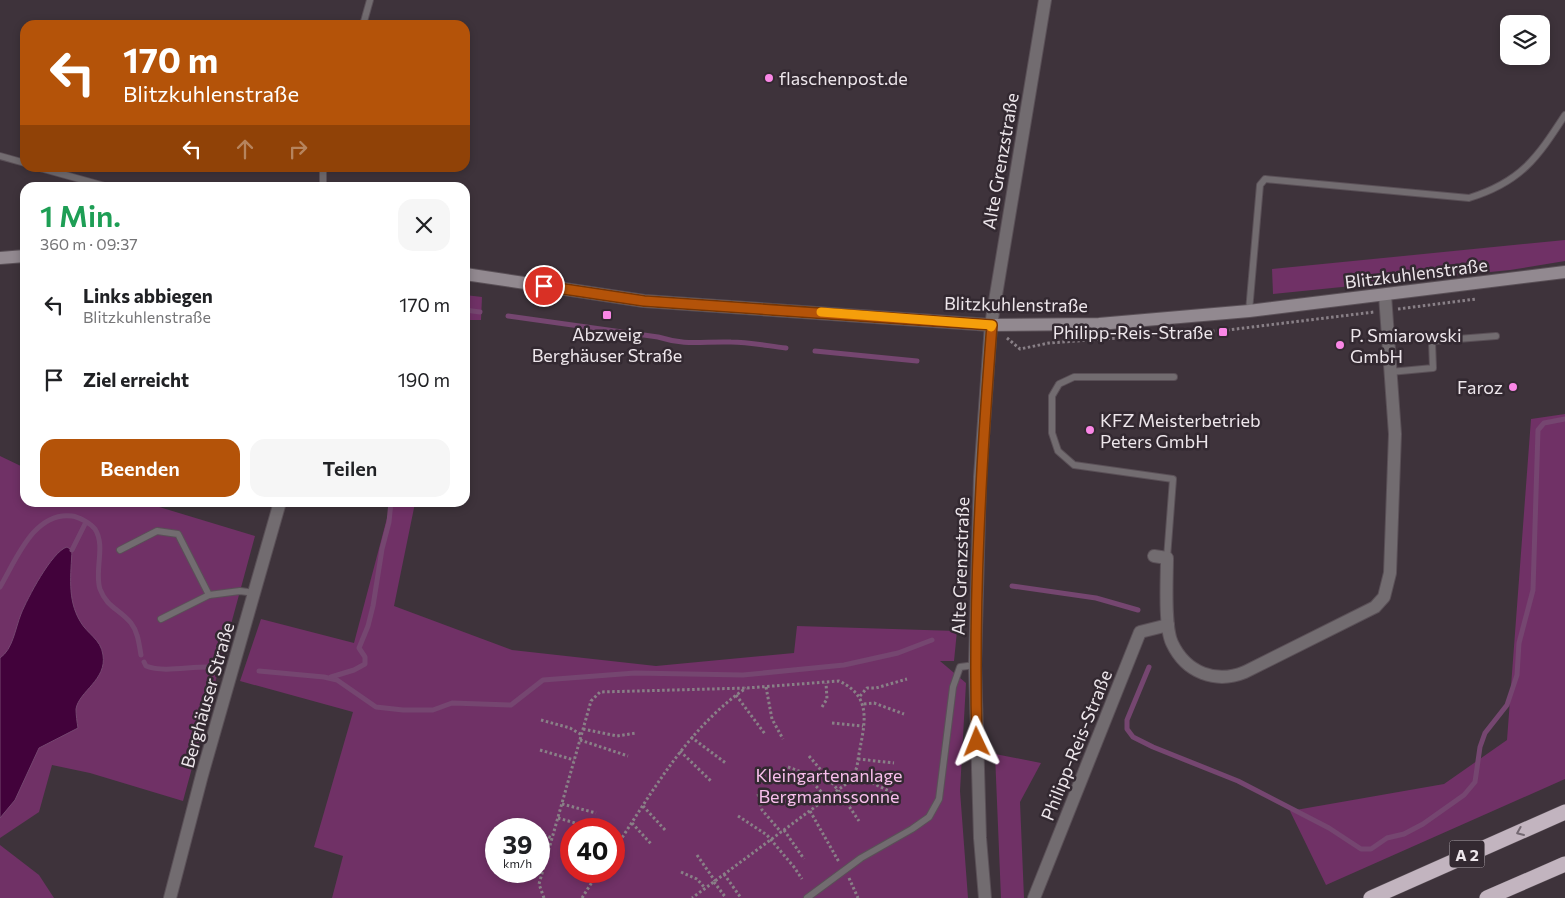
<!DOCTYPE html>
<html lang="de">
<meta charset="utf-8">
<style>
body{margin:0;font-family:Commissioner,sans-serif;background:#f6f6f6;color:#202124;height:100vh;display:flex;flex-direction:column;font-size:19px;white-space:nowrap}
*{box-sizing:border-box;margin:0}
p{font-size:16px;color:#757577}
.icon{flex:none;width:28px;height:28px;fill:none;stroke:currentColor;stroke-width:2;stroke-linecap:round;stroke-linejoin:round}
.map{position:relative;flex:1;overflow:hidden}
.details{position:absolute;left:20px;top:182px;width:450px;height:325px;display:flex;flex-direction:column;background:#fff;border-radius:15px;box-shadow:0 2px 8px #0003}
.details>*{flex:none}
.banner{position:absolute;left:20px;top:20px;width:450px;height:152px;border-radius:15px;box-shadow:0 2px 8px #0003;background:#b45309;color:#fff;overflow:hidden}
.tools{position:absolute;left:1500px;top:15px;display:grid;gap:10px}
.tools a{display:grid;place-items:center;width:50px;height:50px;border-radius:10px;background:#fff;box-shadow:0 2px 8px #0003;font-size:25px}
.speed{position:absolute;left:485px;top:818px;display:flex;gap:10px;font-size:25px;font-weight:700;text-align:center}
.speed>*{display:grid;place-content:center;width:65px;height:65px;border-radius:50%;background:#fff;box-shadow:0 2px 8px #0003;line-height:1}
.speed small{font-size:12px;font-weight:400}
.speed .limit{border:8px solid #d22;background:#fff;color:#111}
.pin{position:absolute;display:grid;place-items:center;width:42px;height:42px;color:#fff;margin:-21px;border:2px solid #fff;border-radius:50%;box-shadow:0 1px 5px #0007}
.me{position:absolute;width:55px;margin:-28px;rotate:358deg;stroke-linejoin:round;filter:drop-shadow(0 0 4px #0008)}
.turn{display:flex;align-items:center;gap:18px;height:105px;padding:0 20px;font-size:22px}
.turn .icon{width:65px;height:65px;stroke-width:2.5}
.turn b{display:block;font-size:35px;line-height:42px}
.lanes{display:flex;align-items:center;height:48px;padding:0 20px;background:#0003;justify-content:center;gap:25px;direction:ltr}
.lanes .off{opacity:.35}
.round{display:grid;place-items:center;flex:none;width:52px;height:52px;border-radius:15px;background:#f6f6f6}
.overview{display:flex;align-items:center;justify-content:space-between;height:85px;padding:0 20px}
h1{font-size:30px;font-weight:600;line-height:38px;color:#1e9e55}
.cta{display:flex;gap:10px;margin-top:auto;padding:10px 20px}
.cta a{flex:1;height:58px;border-radius:15px;background:#b45309;color:#fff;font-size:20px;font-weight:600;line-height:58px;text-align:center}
.cta a+a{background:#f6f6f6;color:#202124}
ul{padding:0;list-style:none}
li{display:flex;align-items:center;gap:15px;height:75px;padding:0 20px}
li div{flex:1}
li b{display:block;font-size:19px}
li em{font-style:normal}
.map>svg:first-child{display:block}
.green{fill:#703166;fill-rule:evenodd}
.water{fill:#42023b;stroke:#754670}
.lines{fill:none;stroke-linecap:round;stroke-linejoin:round}
.stream{stroke:#754670;stroke-width:5}
.service-casing{stroke:#5a5057;stroke-width:8}
.minor-casing{stroke:#5a5057;stroke-width:14}
.tertiary-casing{stroke:#5a5057;stroke-width:14}
.secondary-casing{stroke:#5a5057;stroke-width:14}
.motorway-casing{stroke:#5a5057;stroke-width:16}
.path{stroke:#898087;stroke-width:3;stroke-dasharray:2.5 2.5;stroke-linecap:butt}
.service{stroke:#726c70;stroke-width:6}
.minor{stroke:#726c70;stroke-width:12}
.tertiary{stroke:#726c70;stroke-width:12}
.secondary{stroke:#928990;stroke-width:12}
.motorway{stroke:#c2b4bf;stroke-width:15}
.oneway{stroke:#736871}
.route-casing{stroke:#753606;stroke-width:12}
.route{stroke:#b45309;stroke-width:9}
.slow{stroke:#f59e0b;stroke-width:9}
.poi-dot{fill:#fa87e6;stroke:#332931;stroke-width:2}
.labels{text-anchor:middle;dominant-baseline:central;stroke-width:5;stroke-linejoin:round;paint-order:stroke}
.shield{fill:#332931;stroke:#b5adb3;stroke-width:1}
.shield-label{font-size:16px;font-weight:bold;fill:#ede6eb}
.poi-label{font-size:18px;fill:#ede6eb;stroke:#332931;text-anchor:start}
.street-label{font-size:18px;fill:#ede6eb;stroke:#332931}
.park-label{font-size:18px;fill:#f8bfec;stroke:#332931}
</style>
<div class="map">
<svg width="1565" height="898" viewBox="0 0 1565 898">
<rect width="100%" height="100%" fill="#3e333b"/>
<!-- green -->
<g class="green">
<path d="M1565,240V261L1510,270L1273,294L1272,269Z"/>
<path d="M465,295L482,297L481,320H465Z"/>
<path d="M1565,414V779L1326,885L1290,811L1444,784L1507,740L1531,419Z"/>
<path d="M0,456L25,468V502L146,503L255,536L183,801L90,773L52,765L39,812L0,838Z"/>
<path d="M391,503H415L394,606L512,650L656,666L794,653L797,626L957,631L954,661H940L966,683L960,791L968,898H332L343,856L314,847L353,712L240,681L261,619L354,643ZM496,829H539V871H496ZM571,829H614V871H571Z"/>
<path d="M995,754L1041,763L1020,802L1024,898H1001Z"/>
<path d="M0,845L39,875L54,898H0Z"/>
</g>
<!-- water -->
<path class="water" d="M67,547L72,550C71,574 67,599 80,621C87,634 101,639 103,655C107,680 79,691 76,709C76,715 77,722 78,728L39,748L15,800L0,818V658C13,649 15,629 21,614C27,599 52,551 67,547Z"/>
<g class="lines">
<!-- stream -->
<g class="stream">
<path d="M465,310L480,312"/>
<path d="M508,316L658,337C687,346 702,341 731,342C749,342 768,346 786,348"/>
<path d="M815,351L917,361"/>
<path d="M72,550L86,522"/>
<path d="M1012,586L1096,598L1138,610"/>
<path d="M0,587C16,560 34,511 72,516C79,517 90,523 95,529C106,546 94,571 100,589C107,608 120,609 131,623C138,632 139,644 141,655"/>
<path d="M144,662L146,666C165,673 190,666 211,667"/>
<path d="M1149,667L1127,720V729L1133,737L1153,747L1238,781L1329,828L1361,849H1371L1387,838L1404,834L1423,824L1464,795L1475,782L1480,747L1485,733L1507,705L1517,675L1519,643L1533,590L1538,430L1544,423L1565,419"/>
<path d="M259,671L324,677L337,680L376,707L403,710H433L452,703L511,705L543,680L635,673L743,675L844,665L898,653L932,640"/>
<path d="M331,677L354,670L365,664V657L359,648L368,626L373,606L382,549L389,522L391,502"/>
</g>
<defs>
<g id="service">
<path d="M363,25L370,0"/>
<path d="M0,156L25,163"/>
<path d="M40,168L112,188"/>
<path d="M323,188V168"/>
<path d="M1249,311L1260,185L1265,179L1469,198C1521,182 1537,158 1565,115"/>
<path d="M1390,372L1433,368L1432,341L1496,336"/>
<path d="M120,550L157,531L178,534L209,595L240,591L255,593"/>
<path d="M1167,558L1173,479L1074,465L1058,451L1052,433V396L1059,384L1074,377H1174"/>
<path d="M161,619L209,595"/>
<path d="M807,898L861,858L912,829L929,817L939,799L953,687L960,667L975,665"/>
</g>
<g id="minor">
<path d="M1154,556L1167,558C1167,578 1164,626 1172,643C1186,673 1216,684 1245,672L1375,607L1384,597L1390,573L1395,434L1385,295"/>
<path d="M170,898L202,775L280,502"/>
<path d="M1034,898L1140,632L1168,625"/>
</g>
<path id="tertiary" d="M985,898L980,838L975,665L980,477L991,325L1045,0"/>
<g id="secondary">
<path d="M0,258L25,256"/>
<path d="M465,274L644,301L991,325L1099,324L1249,311L1565,272"/>
</g>
<g id="motorway">
<path d="M1371,898L1565,812"/>
<path d="M1487,898L1565,864"/>
</g>
</defs>
<!-- service casing -->
<use href="#service" class="service-casing"/>
<!-- minor casing -->
<use href="#minor" class="minor-casing"/>
<!-- tertiary casing -->
<use href="#tertiary" class="tertiary-casing"/>
<!-- secondary casing -->
<use href="#secondary" class="secondary-casing"/>
<!-- motorway casing -->
<use href="#motorway" class="motorway-casing"/>
<!-- path -->
<g class="path">
<path d="M1398,309L1476,299"/>
<path d="M1007,338L1020,349L1049,343L1228,330L1374,312"/>
<path d="M766,687L772,719L783,739"/>
<path d="M736,695L765,734"/>
<path d="M860,696L867,688H876L907,679"/>
<path d="M864,704L874,703L904,714"/>
<path d="M822,707L827,699L826,683"/>
<path d="M541,720L570,728L582,735"/>
<path d="M832,723L863,726"/>
<path d="M583,729L617,736L636,733"/>
<path d="M691,737L727,764"/>
<path d="M580,740L628,756"/>
<path d="M540,750L574,760"/>
<path d="M680,751L712,782"/>
<path d="M809,756L838,790L859,821"/>
<path d="M858,759L894,763"/>
<path d="M788,767L804,773L827,798"/>
<path d="M854,774L895,794"/>
<path d="M758,794L762,810L781,832"/>
<path d="M562,804L596,813"/>
<path d="M643,806L666,831"/>
<path d="M810,811L839,862"/>
<path d="M738,816L767,835L794,867L802,879"/>
<path d="M558,818L589,827"/>
<path d="M632,823L652,845"/>
<path d="M784,830L804,859"/>
<path d="M539,833L552,838"/>
<path d="M614,850C653,791 687,729 746,688"/>
<path d="M539,851H549"/>
<path d="M697,855L715,881"/>
<path d="M681,872L697,879L705,888"/>
<path d="M724,874L741,898"/>
<path d="M849,878L858,898"/>
<path d="M714,882L726,898"/>
<path d="M544,898L539,884L591,701L600,692L747,688L839,681C878,699 861,732 857,767L853,776L846,784L692,898"/>
<path d="M582,898L599,871"/>
</g>
<!-- service -->
<use href="#service" class="service"/>
<!-- minor -->
<use href="#minor" class="minor"/>
<!-- tertiary -->
<use href="#tertiary" class="tertiary"/>
<!-- secondary -->
<use href="#secondary" class="secondary"/>
<!-- motorway -->
<use href="#motorway" class="motorway"/>
</g>
<!-- one-way arrows -->
<defs><path id="oneway-chevron" d="M-2-3.5L2.5 0L-2 3.5" fill="none" stroke-width="1.6" stroke-linecap="round" stroke-linejoin="round" transform="scale(1.25)"/></defs>
<use class="oneway" href="#oneway-chevron" transform="translate(1520 832) rotate(157)"/>
<g class="lines">
<defs>
<path id="route" d="M544,286L644,301L992,325C981,464 973,602 977,742"/>
</defs>
<!-- route casing -->
<use href="#route" class="route-casing"/>
<!-- route -->
<use href="#route" class="route"/>
<!-- slow -->
<path class="slow" d="M821,312L992,325L991,327"/>
</g>
<!-- markers -->
<g class="poi-dot">
<circle cx="769" cy="78" r="5"/>
<rect x="602" y="310" width="10" height="10" rx="2.5"/>
<rect x="1218" y="327" width="10" height="10" rx="2.5"/>
<circle cx="1340" cy="345" r="5"/>
<circle cx="1513" cy="387" r="5"/>
<circle cx="1090" cy="430" r="5"/>
</g>
<g class="labels">
<!-- shield labels -->
<rect class="shield" x="1449.5" y="840.5" width="35" height="27" rx="4"/>
<g class="shield-label">
<text x="1467" y="854">A 2</text>
</g>
<!-- poi labels -->
<g class="poi-label">
<text x="779" y="78">flaschenpost.de</text>
<text x="1213" y="332" text-anchor="end">Philipp-Reis-Straße</text>
<text x="607" y="334" text-anchor="middle">Abzweig<tspan x="607" dy="21">Berghäuser Straße</tspan></text>
<text x="1350" y="335">P. Smiarowski<tspan x="1350" dy="21">GmbH</tspan></text>
<text x="1503" y="387" text-anchor="end">Faroz</text>
<text x="1100" y="420">KFZ Meisterbetrieb<tspan x="1100" dy="21">Peters GmbH</tspan></text>
</g>
<!-- street labels -->
<g class="street-label">
<text transform="translate(1000 161) rotate(-80)">Alte Grenzstraße</text>
<text transform="translate(1416 273) rotate(-7)">Blitzkuhlenstraße</text>
<text transform="translate(1016 304) rotate(1)">Blitzkuhlenstraße</text>
<text transform="translate(960 566) rotate(-88)">Alte Grenzstraße</text>
<text transform="translate(207 695) rotate(-74)">Berghäuser Straße</text>
<text transform="translate(1076 745) rotate(-68)">Philipp-Reis-Straße</text>
</g>
<!-- park labels -->
<g class="park-label">
<text x="829" y="775">Kleingartenanlage<tspan x="829" dy="21">Bergmannssonne</tspan></text>
</g>
</g>
</svg>
<div class="tools">
<a><svg class="icon" aria-label="layers" viewBox="0 0 24 24"><path d="M12 4l9 5-9 5-9-5zM3 14l9 5 9-5"/></svg></a>
</div>
<div class="speed"><div>39<small>km/h</small></div><div class="limit">40</div></div>
<div class="pin" style="left:544px;top:286px;background:#d93025"><svg class="icon" aria-label="arrive" viewBox="0 0 24 24"><path d="M6 21V4h12l-3 4 3 4H6"/></svg></div>
<svg class="me" style="left:977px;top:742px" viewBox="-20 -20 40 40"><path d="M0-17L14 15 0 8-14 15z" fill="#b45309" stroke="#fff" stroke-width="4"/></svg>
<div class="banner">
<div class="turn"><svg class="icon" aria-label="left" viewBox="0 0 24 24"><path d="M17 20v-9H6M10 6l-5 5 5 5"/></svg><div><b>170 m</b>Blitzkuhlenstraße</div></div>
<div class="lanes"><svg class="icon" aria-label="left" viewBox="0 0 24 24"><path d="M17 20v-9H6M10 6l-5 5 5 5"/></svg><svg class="icon off" aria-label="ahead" viewBox="0 0 24 24"><path d="M12 20V5M6 11l6-6 6 6"/></svg><svg class="icon off" aria-label="right" viewBox="0 0 24 24"><path d="M7 20v-9h11M14 6l5 5-5 5"/></svg></div>
</div>
<section class="details">
<div class="overview"><div><h1>1 Min.</h1><p>360 m · 09:37</p></div><a class="round"><svg class="icon" aria-label="close" viewBox="0 0 24 24"><path d="M6 6l12 12M18 6L6 18"/></svg></a></div>
<ul>
<li><svg class="icon" aria-label="left" viewBox="0 0 24 24"><path d="M17 20v-9H6M10 6l-5 5 5 5"/></svg><div><b>Links abbiegen</b><p>Blitzkuhlenstraße</p></div><em>170 m</em></li>
<li><svg class="icon" aria-label="arrive" viewBox="0 0 24 24"><path d="M6 21V4h12l-3 4 3 4H6"/></svg><div><b>Ziel erreicht</b></div><em>190 m</em></li>
</ul>
<div class="cta"><a>Beenden</a><a>Teilen</a></div>
</section>
</div>
